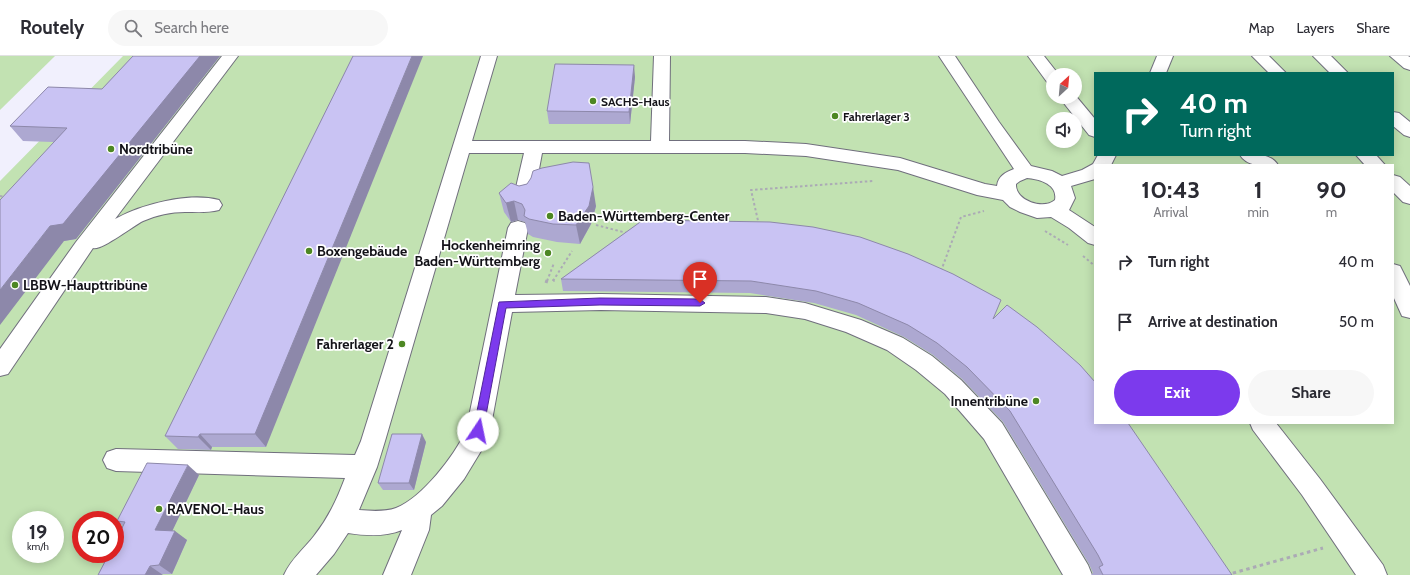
<!DOCTYPE html>
<meta charset="utf-8">
<style>
body{margin:0;font-family:Cabin,sans-serif;background:#f7f7f7;color:#2b2b33;height:100vh;display:flex;flex-direction:column;font-size:15px;white-space:nowrap}
*{box-sizing:border-box;margin:0}
p{font-size:13px;color:#7c7c81}
.icon{flex:none;width:22px;height:22px;fill:none;stroke:currentColor;stroke-width:2;stroke-linecap:round;stroke-linejoin:round}
.map{position:relative;flex:1;overflow:hidden}
.drawer{position:absolute;left:1094px;top:108px;width:300px;height:260px;display:flex;flex-direction:column;background:#fff;border-radius:0px;box-shadow:0 2px 10px #0003}
.drawer>*{flex:none}
.guide{position:absolute;left:1094px;top:16px;width:300px;height:84px;border-radius:0px;box-shadow:0 2px 10px #0003;background:#00695c;color:#fff;overflow:hidden}
.needle{width:26px;rotate:26deg}
.buttons{position:absolute;left:1046px;top:12px;display:grid;gap:8px}
.buttons a{display:grid;place-items:center;width:36px;height:36px;border-radius:50%;background:#fff;box-shadow:0 2px 10px #0003;font-size:20px}
.speed{position:absolute;left:12px;top:455px;display:flex;gap:8px;font-size:20px;font-weight:700;text-align:center}
.speed>*{display:grid;place-content:center;width:52px;height:52px;border-radius:50%;background:#fff;box-shadow:0 2px 10px #0003;line-height:1}
.speed small{font-size:10px;font-weight:400}
.speed .limit{border:6px solid #d22;background:#fff;color:#111}
.pin{position:absolute;display:grid;place-items:center;width:34px;height:34px;color:#fff;margin:-41px -17px;border-radius:50% 50% 50% 0;rotate:-45deg;box-shadow:0 0 4px #0007}
.pin .icon{rotate:45deg}
.me{position:absolute;width:44px;margin:-22px;rotate:11deg;stroke-linejoin:round;filter:drop-shadow(0 0 3px #0008)}
.turn{display:flex;align-items:center;gap:14px;height:84px;padding:0 20px;font-size:18px}
.turn .icon{width:52px;height:52px;stroke-width:2.5}
.turn b{display:block;font-size:28px;line-height:34px}
.eta{display:flex;justify-content:space-evenly;align-items:center;height:68px;text-align:center}
.eta b{font-size:24px;font-weight:800;line-height:28px}
.cta{display:flex;gap:8px;margin-top:auto;padding:8px 20px}
.cta a{flex:1;height:46px;border-radius:24px;background:#7c3aed;color:#fff;font-size:16px;font-weight:800;line-height:46px;text-align:center}
.cta a+a{background:#f7f7f7;color:#2b2b33}
ul{padding:0;list-style:none}
li{display:flex;align-items:center;gap:12px;height:60px;padding:0 20px}
li div{flex:1}
li b{display:block;font-size:15px}
li em{font-style:normal}
header{display:flex;align-items:center;gap:24px;box-sizing:border-box;height:56px;padding:0 20px;background:#fff;border-bottom:1px solid #e1e1e2}
header strong{font-size:19px}
nav{display:flex;gap:22px;margin-inline-start:auto;font-size:14px}
.search{width:280px;height:36px;background:#f7f7f7;display:flex;align-items:center;gap:10px;box-sizing:border-box;padding:0 14px;border-radius:22px;color:#7c7c81;font-size:15px}
.map>svg:first-child{display:block}
.green{fill:#c2e2b2;fill-rule:evenodd}
.lines{fill:none;stroke-linecap:round;stroke-linejoin:round}
.minor-casing{stroke:#706f7d;stroke-width:2}
.path-far1{stroke:#abaab5;stroke-width:2;stroke-dasharray:2.5 2.5;stroke-linecap:butt}
.path{stroke:#abaab5;stroke-width:3;stroke-dasharray:3.5 3.5;stroke-linecap:butt}
.minor{fill:#fff;fill-rule:evenodd}
.wall{fill:#ada8d1}
.shaded-wall{fill:#8d88aa}
.building{fill:#c9c3f3;stroke:#8d88aa}
.route{fill:#7c3aed;stroke:#51269a}
.poi-dot{fill:#4d8723;stroke:#fff;stroke-width:1.5}
.labels{text-anchor:middle;dominant-baseline:central;stroke-width:3.5;stroke-linejoin:round;paint-order:stroke}
.far-poi-label{font-size:12px;font-weight:bold;fill:#131218;stroke:#fff;text-anchor:start}
.poi-label{font-size:14px;font-weight:bold;fill:#131218;stroke:#fff;text-anchor:start}
</style>
<header>
<strong>Routely</strong>
<div class="search"><svg class="icon" aria-label="search" viewBox="0 0 24 24"><circle cx="10" cy="10" r="6"/><path d="M15 15l6 6"/></svg>Search here</div>
<nav><a>Map</a><a>Layers</a><a>Share</a></nav>
</header>
<div class="map">
<svg width="1410" height="519" viewBox="0 0 1410 519">
<rect width="100%" height="100%" fill="#f1f0fd"/>
<!-- green -->
<g class="green">
<path d="M0,0H55L0,54Z"/>
<path d="M123,0H1410V519H0V125ZM1095,17H1393V99H1095ZM1053,19H1075V41H1053ZM1053,63H1075V85H1053ZM1095,109H1393V367H1095ZM21,464H55V498H21ZM81,464H115V498H81Z"/>
</g>
<g class="lines">
<defs>
<g id="minor">
<path d="M222,0H238L115,163C142,148 189,136 219,144L222,149L219,154C208,157 197,156 185,156C171,156 157,159 143,165C133,170 101,195 93,192L8,318L0,320V293L76,186Z"/>
<path d="M481,0H497L472,85H651L654,0H670L669,85H745L806,88L900,102L985,128L997,130C998,120 1006,116 1014,113L939,0H955L999,66L1031,110L1052,115L1062,120L1082,114L1093,108L1098,99H1116L1111,109H1095V123L1071,130L1075,142L1069,154L1095,171V189L1088,187L1069,172L1051,161L1037,162L1020,156L1010,151L1003,144L977,139L898,114L806,100L745,97H542L534,140L531,145L524,147L517,145L514,140L524,97H469L385,385L377,411L359,454C371,455 385,456 396,452C422,442 454,400 466,375L508,172L511,167L518,165L525,167L528,172L515,239L601,238L766,241L805,247L861,264L903,282L932,300L961,324L1002,367L1088,509L1092,519H1063L984,383L945,338L916,314L887,294L846,276L805,263L766,257L601,254L512,256L490,375L481,395L464,423L442,450L431,459L429,474L411,519H383L402,474C385,481 367,480 348,477L334,498L316,519H284C291,503 304,493 314,480C329,461 337,443 345,422L116,415L107,412L103,404L107,396L116,393L355,399L361,385ZM1027,122C1039,123 1058,128 1055,144C1044,154 1015,145 1016,128L1020,125Z"/>
<path d="M1028,0H1044L1059,19H1053V27L1047,26Z"/>
<path d="M1157,0H1173L1166,17H1150Z"/>
<path d="M1252,0H1269L1286,17H1269Z"/>
<path d="M1313,0H1331L1348,17H1330Z"/>
<path d="M1390,0H1408L1410,1V14L1404,12Z"/>
<path d="M1075,39L1095,63V81L1089,79L1059,41H1075Z"/>
<path d="M1393,56L1399,57L1410,66V81L1404,79L1393,70Z"/>
<path d="M1240,99C1253,99 1270,96 1278,109C1265,109 1248,112 1240,99Z"/>
<path d="M1356,99H1376L1385,109H1365Z"/>
<path d="M1393,119L1400,121L1410,130V148L1403,146L1393,136Z"/>
<path d="M1393,208L1400,210L1410,230V262L1402,260L1393,240Z"/>
<path d="M1250,367H1276L1320,423L1383,509L1387,519H1356L1302,439L1253,374Z"/>
</g>
</defs>
<!-- minor casing -->
<use href="#minor" class="minor-casing"/>
<!-- path-far1 -->
<g class="path-far1">
<path d="M0,140L6,141"/>
<path d="M596,169L627,177"/>
<path d="M759,169L751,134L873,125"/>
<path d="M1045,175L1068,189"/>
<path d="M1083,200L1095,210"/>
<path d="M941,215L961,161L984,155"/>
<path d="M547,225L554,207"/>
<path d="M553,225L572,195"/>
</g>
<!-- path -->
<g class="path">
<path d="M553,225L554,224"/>
<path d="M546,227L547,224"/>
<path d="M1226,519L1323,492"/>
</g>
<!-- minor -->
<use href="#minor" class="minor"/>
</g>
<!-- wall -->
<g class="wall">
<path d="M133,0H220L76,183L64,185L53,86L23,85L10,70L102,33Z"/>
<path d="M353,0L266,391H212L211,394L178,393L165,380Z"/>
<path d="M635,21L630,68H549L547,55Z"/>
<path d="M527,128L596,150L591,168L580,188L557,186L533,181L528,178L525,166L518,164L511,166L504,156L499,137L519,130Z"/>
<path d="M643,164L993,263L1232,519H1091L1093,517L1089,508L1003,366L962,323L933,299L904,281L856,259L814,247L750,237L563,235L561,223Z"/>
<path d="M426,386L414,434H383L378,427Z"/>
<path d="M199,419L172,475L187,484L172,518L98,519L123,470L117,465Z"/>
</g>
<!-- shaded-wall -->
<g class="shaded-wall">
<path d="M200,0H220L76,183L64,185L0,269V234L50,170Z"/>
<path d="M412,0H423L266,391L255,378Z"/>
<path d="M634,9L635,21L630,68L629,56Z"/>
<path d="M593,131L596,150L591,168L580,188L576,169Z"/>
<path d="M514,145L518,164L511,166L506,147Z"/>
<path d="M200,378L212,391L211,394L198,381Z"/>
<path d="M422,378L426,386L414,434L409,427Z"/>
<path d="M188,409L199,419L168,484L155,474Z"/>
<path d="M175,475L187,484L172,518L159,509Z"/>
<path d="M150,510L163,519H145Z"/>
</g>
<!-- building -->
<g class="building">
<path d="M133,0H200L63,168L50,170L0,234V144L67,72L10,70L48,31L102,33Z"/>
<path d="M353,0H412L255,378H200L198,381L165,380Z"/>
<path d="M555,8L634,9L629,56L547,55Z"/>
<path d="M573,106L589,107L593,131L589,150L576,169L553,168L529,163L524,160L525,154L522,148L514,145L506,147L499,137L511,127L519,130L527,128L531,122L533,115L542,112Z"/>
<path d="M643,164L770,166L813,171L860,181L908,198L953,218L1001,244L993,263L1007,249L1037,271L1080,309L1095,326V367H1128L1232,519H1103L1099,511L1103,509L1098,499L1010,355L967,311L937,287L908,269L858,247L816,235L751,225L561,223Z"/>
<path d="M392,378H422L409,427H378Z"/>
<path d="M147,407L188,409L155,474L175,475L159,509L150,510L145,519H98L109,498H115V486L125,466L117,465Z"/>
</g>
<!-- route -->
<path class="route" d="M600,242L700,243L705,247L700,250L600,249L506,252L483,375L481,378L478,379L474,378L473,375L499,246Z"/>
<!-- markers -->
<g class="poi-dot">
<circle cx="593" cy="45" r="4"/>
<circle cx="835" cy="60" r="4"/>
<circle cx="111" cy="93" r="4"/>
<circle cx="550" cy="160" r="4"/>
<circle cx="309" cy="195" r="4"/>
<circle cx="548" cy="197" r="4"/>
<circle cx="15" cy="229" r="4"/>
<circle cx="402" cy="288" r="4"/>
<circle cx="1036" cy="345" r="4"/>
<circle cx="159" cy="453" r="4"/>
</g>
<g class="labels">
<!-- far-poi labels -->
<g class="far-poi-label">
<text x="601" y="45">SACHS-Haus</text>
<text x="843" y="60">Fahrerlager 3</text>
</g>
<!-- poi labels -->
<g class="poi-label">
<text x="119" y="93">Nordtribüne</text>
<text x="558" y="160">Baden-Württemberg-Center</text>
<text x="540" y="189" text-anchor="end">Hockenheimring<tspan x="540" dy="16">Baden-Württemberg</tspan></text>
<text x="317" y="195">Boxengebäude</text>
<text x="23" y="229">LBBW-Haupttribüne</text>
<text x="394" y="288" text-anchor="end">Fahrerlager 2</text>
<text x="1028" y="345" text-anchor="end">Innentribüne</text>
<text x="167" y="453">RAVENOL-Haus</text>
</g>
</g>
</svg>
<div class="buttons">
<a><svg class="needle" viewBox="-14 -14 28 28"><path d="M0-13l5 13h-10z" fill="#e53935"/><path d="M0 13l5-13h-10z" fill="#7c7c81"/></svg></a>
<a><svg class="icon" aria-label="sound" viewBox="0 0 24 24"><path d="M4 9h4l5-4v14l-5-4H4zM17 9q2 3 0 6"/></svg></a>
</div>
<div class="speed"><div>19<small>km/h</small></div><div class="limit">20</div></div>
<div class="pin" style="left:700px;top:247px;background:#d93025"><svg class="icon" aria-label="arrive" viewBox="0 0 24 24"><path d="M6 21V4h12l-3 4 3 4H6"/></svg></div>
<svg class="me" style="left:478px;top:375px" viewBox="-20 -20 40 40"><circle r="19" fill="#fff"/><path d="M0-13L10 11 0 6-10 11z" fill="#7c3aed"/></svg>
<div class="guide">
<div class="turn"><svg class="icon" aria-label="right" viewBox="0 0 24 24"><path d="M7 20v-9h11M14 6l5 5-5 5"/></svg><div><b>40 m</b>Turn right</div></div>
</div>
<section class="drawer">
<div class="eta">
<div><b>10:43</b><p>Arrival</p></div>
<div><b>1</b><p>min</p></div>
<div><b>90</b><p>m</p></div>
</div>
<ul>
<li><svg class="icon" aria-label="right" viewBox="0 0 24 24"><path d="M7 20v-9h11M14 6l5 5-5 5"/></svg><div><b>Turn right</b></div><em>40 m</em></li>
<li><svg class="icon" aria-label="arrive" viewBox="0 0 24 24"><path d="M6 21V4h12l-3 4 3 4H6"/></svg><div><b>Arrive at destination</b></div><em>50 m</em></li>
</ul>
<div class="cta"><a>Exit</a><a>Share</a></div>
</section>
</div>
